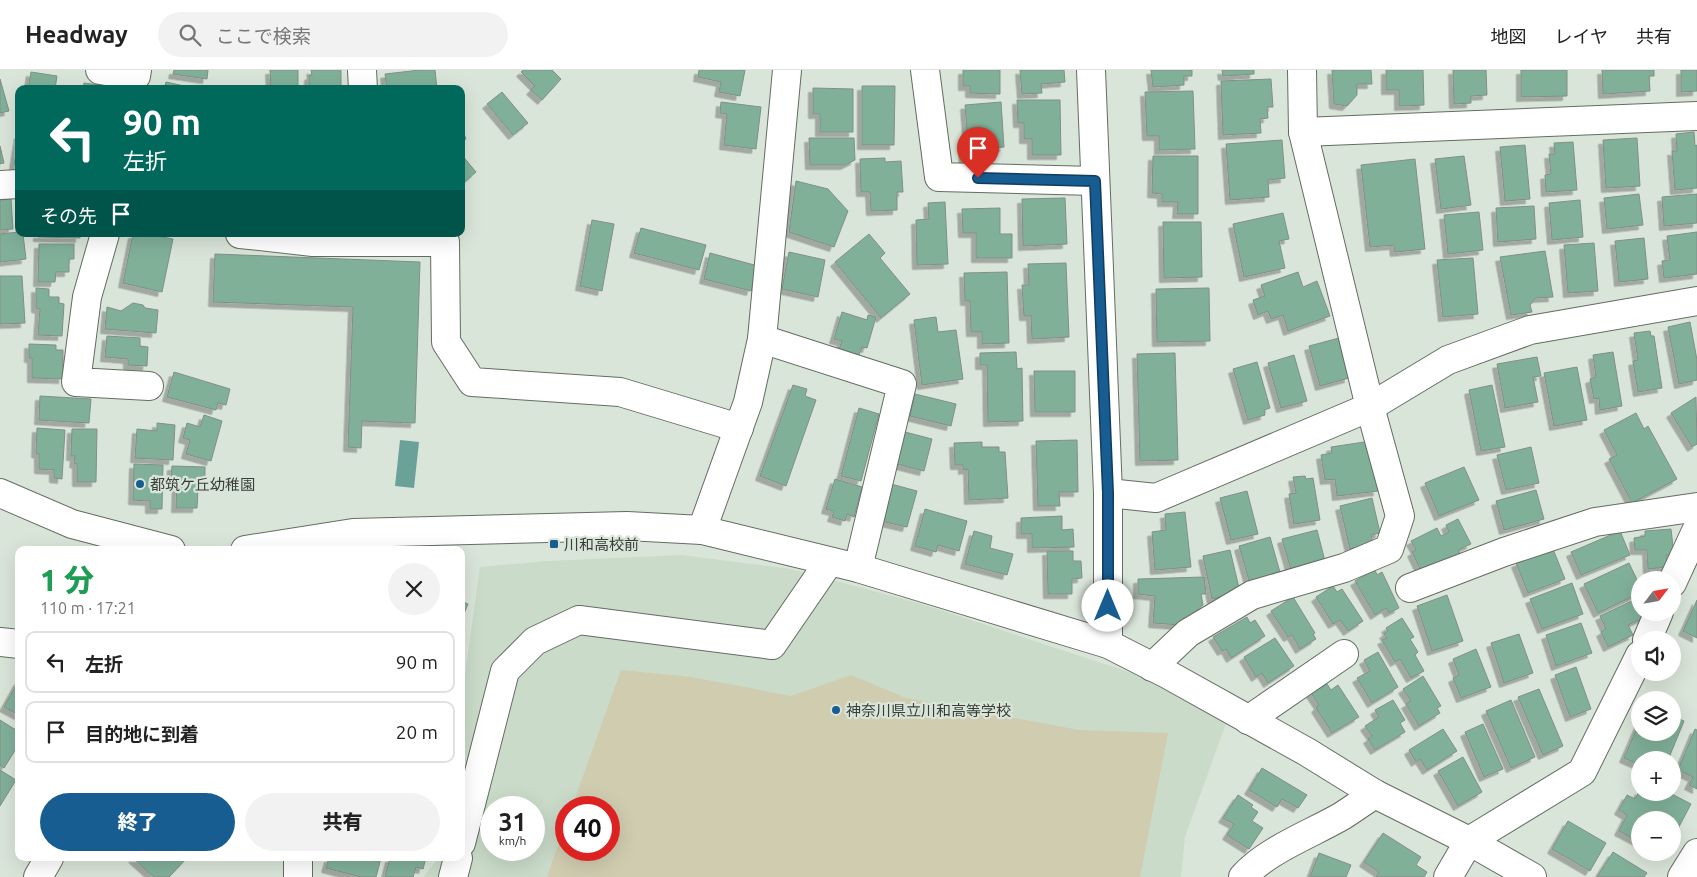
<!DOCTYPE html>
<html lang="ja">
<meta charset="utf-8">
<style>
body{margin:0;font-family:Ubuntu,"Noto Sans JP",sans-serif;background:#f2f2f2;color:#222;height:100vh;display:flex;flex-direction:column;font-size:19px;white-space:nowrap}
*{box-sizing:border-box;margin:0}
p{font-size:16px;color:#767676}
.icon{flex:none;width:28px;height:28px;fill:none;stroke:currentColor;stroke-width:2;stroke-linecap:round;stroke-linejoin:round}
.map{position:relative;flex:1;overflow:hidden}
.panel{position:absolute;left:15px;top:476px;width:450px;height:315px;display:flex;flex-direction:column;background:#fff;border-radius:10px;box-shadow:0 5px 20px #0002}
.panel>*{flex:none}
.hud{position:absolute;left:15px;top:15px;width:450px;height:152px;border-radius:10px;box-shadow:0 5px 20px #0002;background:#00695c;color:#fff;overflow:hidden}
.needle{width:32px;rotate:59deg}
.controls{position:absolute;left:1631px;top:501px;display:grid;gap:10px}
.controls a{display:grid;place-items:center;width:50px;height:50px;border-radius:50%;background:#fff;box-shadow:0 5px 20px #0002;font-size:25px}
.speed{position:absolute;left:480px;top:726px;display:flex;gap:10px;font-size:25px;font-weight:700;text-align:center}
.speed>*{display:grid;place-content:center;width:65px;height:65px;border-radius:50%;background:#fff;box-shadow:0 5px 20px #0002;line-height:1}
.speed small{font-size:12px;font-weight:400}
.speed .limit{border:8px solid #d22;background:#fff;color:#111}
.pin{position:absolute;display:grid;place-items:center;width:42px;height:42px;color:#fff;margin:-51px -21px;border-radius:50% 50% 50% 0;rotate:-45deg;box-shadow:0 0 5px #0007}
.pin .icon{rotate:45deg}
.me{position:absolute;width:55px;margin:-28px;rotate:0deg;stroke-linejoin:round;filter:drop-shadow(0 0 4px #0008)}
.turn{display:flex;align-items:center;gap:18px;height:105px;padding:0 25px;font-size:22px}
.turn .icon{width:65px;height:65px;stroke-width:2.5}
.turn b{display:block;font-size:35px;line-height:42px}
.then{display:flex;align-items:center;height:48px;padding:0 25px;background:#0003;gap:10px;font-size:19px}
.round{display:grid;place-items:center;flex:none;width:52px;height:52px;border-radius:26px;background:#f2f2f2}
.overview{display:flex;align-items:center;justify-content:space-between;height:85px;padding:0 25px}
h1{font-size:30px;font-weight:800;line-height:38px;color:#1e9e55}
.button{display:flex;gap:10px;margin-top:auto;padding:10px 25px}
.button a{flex:1;height:58px;border-radius:30px;background:#185d91;color:#fff;font-size:20px;font-weight:800;line-height:58px;text-align:center}
.button a+a{background:#f2f2f2;color:#222}
ul{padding:0;list-style:none}
li{display:flex;align-items:center;gap:15px;height:62px;margin:0 10px 8px;padding:0 15px;border:2px solid #e0e0e0;border-radius:10px}
li div{flex:1}
li b{display:block;font-size:19px}
li em{font-style:normal}
header{display:flex;align-items:center;gap:30px;box-sizing:border-box;height:70px;padding:0 25px;background:#fff;border-bottom:1px solid #e0e0e0}
header strong{font-size:24px}
nav{display:flex;gap:28px;margin-inline-start:auto;font-size:18px}
.search{width:350px;height:45px;background:#f2f2f2;display:flex;align-items:center;gap:12px;box-sizing:border-box;padding:0 18px;border-radius:28px;color:#767676;font-size:19px}
.map>svg:first-child{display:block}
.built{fill:#cadbc9;fill-rule:evenodd}
.green{fill:#d0ccb0}
.water{fill:#6aa29a}
.building{fill:#81b099;stroke:#818f88;filter:url(#shadow)}
.lines{fill:none;stroke-linecap:round;stroke-linejoin:round}
.minor-casing{stroke:#636d62;stroke-width:30}
.minor{stroke:#fff;stroke-width:28}
.route-casing{stroke:#103c5e;stroke-width:12}
.route{stroke:#185d91;stroke-width:9}
.poi-dot{fill:#185d91;stroke:#dae5d9;stroke-width:2}
.labels{text-anchor:middle;dominant-baseline:central;stroke-width:4.5;stroke-linejoin:round;paint-order:stroke}
.poi-label{font-size:15px;fill:#383d38;stroke:#dae5d9;text-anchor:start}
</style>
<header>
<strong>Headway</strong>
<div class="search"><svg class="icon" aria-label="search" viewBox="0 0 24 24"><circle cx="10" cy="10" r="6"/><path d="M15 15l6 6"/></svg>ここで検索</div>
<nav><a>地図</a><a>レイヤ</a><a>共有</a></nav>
</header>
<div class="map">
<svg width="1697" height="807" viewBox="0 0 1697 807">
<defs>
<filter id="shadow"><feDropShadow dx="-4.5" dy="4.5" stdDeviation="0" flood-color="#0004"/></filter>
</defs>
<rect width="100%" height="100%" fill="#dae5d9"/>
<!-- built -->
<path class="built" d="M682,485L791,499L922,534L1129,602L1228,648L1185,767L1181,807H423L439,788H461V633L480,497L548,491ZM491,738H534V780H491ZM566,738H609V780H566Z"/>
<!-- green -->
<path class="green" d="M621,600L691,607L791,626L851,605L906,628L1079,660L1168,663L1140,807H547L566,752V780H609V738L572,737Z"/>
<!-- water -->
<path class="water" d="M400,370L419,372L414,418L395,416Z"/>
<!-- building -->
<g class="building">
<path d="M174,0H208L207,9L173,4Z"/>
<path d="M270,0H298V19H271Z"/>
<path d="M311,0H341V18H309V6L312,5Z"/>
<path d="M420,0H435L437,19H387L385,4Z"/>
<path d="M523,0H552L561,9L542,30L531,20L535,16L521,2Z"/>
<path d="M699,0H745L740,26L719,22L721,12L698,7Z"/>
<path d="M963,0H1000V24L970,23V16H963Z"/>
<path d="M1020,0H1064L1065,12L1041,14L1042,23L1022,24Z"/>
<path d="M1151,0H1192V6H1184V15L1153,17Z"/>
<path d="M1222,0H1254V4L1223,6Z"/>
<path d="M1332,0H1371L1372,14H1357V25L1347,36L1334,34Z"/>
<path d="M1386,0H1423L1424,35L1399,36V20H1386Z"/>
<path d="M1453,0H1486L1487,25L1471,26V33L1454,34Z"/>
<path d="M1521,0H1567V26L1521,27Z"/>
<path d="M1602,0H1654V6H1649L1650,21L1603,24Z"/>
<path d="M1681,0H1697V21L1681,22Z"/>
<path d="M31,2L57,6L55,19H28Z"/>
<path d="M0,9L9,41L0,43Z"/>
<path d="M1271,9L1273,37H1267L1268,48L1260,49L1261,63L1223,65L1221,11Z"/>
<path d="M166,12L198,19H164Z"/>
<path d="M84,13L108,16V19H76L77,17L83,18Z"/>
<path d="M862,16H895L894,75H862Z"/>
<path d="M813,18L853,19V62H820V44H813Z"/>
<path d="M1193,21L1195,79L1159,80V66H1147L1145,22Z"/>
<path d="M502,22L528,53L513,65L487,34Z"/>
<path d="M1017,30H1060L1061,85H1032V69H1024V53H1018Z"/>
<path d="M721,32L761,37L756,79L724,75L727,44L720,43Z"/>
<path d="M1001,32L1004,77L988,78L989,90L964,92L963,72H968L965,35Z"/>
<path d="M461,56L466,69L461,71Z"/>
<path d="M1694,62L1695,76L1697,75V118L1675,120L1672,81H1677L1676,64Z"/>
<path d="M19,64V96L14,95Z"/>
<path d="M809,68H854L855,90L845,95H810Z"/>
<path d="M1637,68L1640,116L1606,118L1603,70Z"/>
<path d="M1282,70L1285,108L1268,110L1269,127L1230,130L1226,74Z"/>
<path d="M1573,72L1577,120L1546,122L1545,105L1551,104L1549,84H1555L1554,73Z"/>
<path d="M1525,75L1530,129L1505,131L1500,77Z"/>
<path d="M0,76L4,93L0,94Z"/>
<path d="M461,84L476,102L461,115Z"/>
<path d="M1153,86H1198V144H1177L1178,132H1162V124L1152,123Z"/>
<path d="M1464,86L1471,135L1441,139L1435,89Z"/>
<path d="M885,88V92L901,91L903,122H897V140L871,141L870,122H861L860,89Z"/>
<path d="M1415,89L1425,179L1395,182L1394,175L1370,177L1361,95Z"/>
<path d="M796,111L828,119L848,141L834,177L789,162Z"/>
<path d="M1639,124L1643,155L1607,159L1604,128Z"/>
<path d="M1697,124V153L1664,156L1662,127Z"/>
<path d="M1065,128L1067,174L1023,176L1022,129Z"/>
<path d="M11,129L13,159L0,160V130Z"/>
<path d="M1580,130L1583,167L1552,170L1549,133Z"/>
<path d="M945,132L948,194L917,195L916,150L929,149L928,133Z"/>
<path d="M1534,136L1536,169L1498,172L1496,138Z"/>
<path d="M1000,138V164H1012V188H976V163H963L962,139Z"/>
<path d="M1479,142L1483,180L1448,184L1444,145Z"/>
<path d="M1283,143L1289,169L1279,171L1285,198L1244,207L1233,154Z"/>
<path d="M592,150L614,154L602,221L580,216Z"/>
<path d="M1163,152H1201L1202,207L1164,208Z"/>
<path d="M641,158L706,175L699,200L634,183Z"/>
<path d="M19,162L23,164L26,189L0,192V164Z"/>
<path d="M1697,162V204L1664,208L1662,191L1670,190L1667,166Z"/>
<path d="M38,164H80V168L38,167Z"/>
<path d="M133,164H146L173,169L162,222L123,213Z"/>
<path d="M869,164L885,183L880,188L910,224L881,248L835,192Z"/>
<path d="M1644,168L1648,209L1619,212L1615,171Z"/>
<path d="M1594,173L1598,221L1568,223L1564,175Z"/>
<path d="M39,174H74V189H69V202H56L55,212H38Z"/>
<path d="M1545,181L1553,227L1536,228L1530,235L1532,242L1511,245L1500,187Z"/>
<path d="M789,182L825,190L818,227L782,219Z"/>
<path d="M710,183L758,196L751,221L704,209Z"/>
<path d="M215,184L420,192L415,353L362,351L361,378L348,377L353,237L213,232Z"/>
<path d="M1473,188L1478,244L1443,247L1437,190Z"/>
<path d="M1066,193L1069,267L1032,269L1031,246H1024L1022,215H1029L1028,194Z"/>
<path d="M1007,202L1009,273L982,274V262H971L970,231H965L964,203Z"/>
<path d="M1298,202L1303,217L1317,211L1330,246L1288,261L1283,245L1271,249L1268,241L1258,245L1253,230L1265,226L1261,215Z"/>
<path d="M0,206H22L25,253L0,254Z"/>
<path d="M36,218L49,219V227H59V233L64,234L62,266L38,265L40,239L36,238Z"/>
<path d="M1209,218L1210,271L1157,272L1156,219Z"/>
<path d="M133,233L143,235L145,238L158,240L156,263L105,259L107,237L121,241Z"/>
<path d="M842,242L867,250L868,245L876,247L867,278L862,277L859,285L839,279L842,271L834,269Z"/>
<path d="M936,247L938,262L956,260L963,309L922,315L914,250Z"/>
<path d="M1690,252L1697,290V310L1679,314L1668,257Z"/>
<path d="M1650,261L1651,266H1654L1662,318L1638,322L1633,291L1638,290L1634,263Z"/>
<path d="M107,266L140,268V276L148,277L147,296L128,295V289L105,287Z"/>
<path d="M1339,268L1349,308L1320,316L1309,276Z"/>
<path d="M29,274L56,275V280H63V309L32,308V288H29Z"/>
<path d="M1016,282L1017,299L1022,298L1023,351L988,352L987,295H980V283Z"/>
<path d="M1613,282L1622,336L1600,340L1599,328L1594,329L1590,309L1596,307L1593,285Z"/>
<path d="M1175,283L1178,390L1140,391L1137,284Z"/>
<path d="M1294,285L1307,331L1281,338L1268,293Z"/>
<path d="M1537,287L1541,306L1533,307L1538,332L1505,338L1497,294Z"/>
<path d="M1257,292L1270,338L1264,340L1265,345L1248,350L1233,299Z"/>
<path d="M1577,297L1587,350L1554,356L1544,303Z"/>
<path d="M1034,301H1075V342H1035Z"/>
<path d="M174,302L230,319L226,335L218,333L216,340L167,327Z"/>
<path d="M793,315L807,319L805,326L816,330L786,416L760,406Z"/>
<path d="M1492,315L1505,377L1481,381L1469,320Z"/>
<path d="M915,324L956,334L951,356L910,346Z"/>
<path d="M40,326L91,329L89,353L39,350Z"/>
<path d="M1696,327L1697,374L1692,377L1671,343Z"/>
<path d="M859,338L879,344L861,411L841,406Z"/>
<path d="M1636,343L1644,359L1648,356L1677,409L1632,433L1609,389L1617,385L1604,360Z"/>
<path d="M204,345L222,351L211,391L186,384L190,370L183,368L187,353L200,357Z"/>
<path d="M157,353L175,355L173,390L135,388L137,359L157,361Z"/>
<path d="M37,358L65,360L62,409L54,408V400L39,399V384L36,383Z"/>
<path d="M72,359H97L96,412H77V394L74,393L75,386H71Z"/>
<path d="M905,362L932,369L924,401L897,394Z"/>
<path d="M1077,370L1078,422H1059L1060,436H1038L1036,371Z"/>
<path d="M1371,371L1378,421L1337,426L1335,409L1325,410L1321,385L1332,383L1331,377Z"/>
<path d="M982,372V377H999V382H1005L1008,428L969,430L968,399L963,400V395H955L954,373Z"/>
<path d="M1531,377L1539,413L1506,420L1497,385Z"/>
<path d="M134,394L163,395L162,439H150V431L133,430Z"/>
<path d="M172,396L205,397V410H201V421H198L197,438H176L177,409L171,408Z"/>
<path d="M1464,397L1479,430L1439,446L1425,413Z"/>
<path d="M1305,406L1306,409L1313,408L1320,450L1294,454L1289,424L1296,423L1293,407Z"/>
<path d="M835,409L862,417L854,447L847,444L845,451L832,447L834,441L826,439Z"/>
<path d="M891,414L917,421L907,457L881,451Z"/>
<path d="M1536,420L1544,449L1504,460L1496,431Z"/>
<path d="M1247,421L1258,464L1231,470L1220,428Z"/>
<path d="M1372,428L1380,463L1371,465L1373,473L1350,479L1340,436Z"/>
<path d="M925,439L967,451L959,481L938,475L936,482L915,476Z"/>
<path d="M1185,442L1191,497L1155,500L1152,462L1166,460L1165,444Z"/>
<path d="M1062,446V460L1073,459L1074,477L1032,478V464H1021V448Z"/>
<path d="M1458,449L1471,474L1458,480L1462,488L1424,507L1412,482L1416,480L1411,471L1437,458L1441,466L1449,462L1446,455Z"/>
<path d="M1671,459L1674,485H1666L1667,497L1648,499L1647,480H1635L1634,468L1645,466V461Z"/>
<path d="M1317,460L1325,491L1291,500L1282,469Z"/>
<path d="M974,461L992,466L990,478L1013,484L1007,505L965,494Z"/>
<path d="M1620,461L1630,485L1581,505L1571,482Z"/>
<path d="M1270,467L1281,506L1250,514L1239,476Z"/>
<path d="M1553,479L1565,509L1528,523L1516,493Z"/>
<path d="M1230,480L1240,522L1212,529L1203,486Z"/>
<path d="M1047,481H1073V491H1081L1082,508L1072,509V524H1048Z"/>
<path d="M1629,493L1640,516V523L1598,543L1584,514Z"/>
<path d="M1375,500L1377,505L1382,502L1399,538L1389,543L1386,538L1375,545L1355,511Z"/>
<path d="M1204,507L1206,524H1201L1203,535L1180,555L1153,553L1155,526L1138,524V509Z"/>
<path d="M1572,513L1583,544L1542,559L1530,529Z"/>
<path d="M1333,516L1337,522L1342,519L1363,551L1348,561L1340,550L1333,554L1316,527Z"/>
<path d="M1447,525L1463,571L1432,581L1417,536Z"/>
<path d="M1293,527L1315,563L1313,564L1316,569L1300,579L1292,565L1288,567L1271,541Z"/>
<path d="M1638,528L1640,542H1645L1647,546L1628,555L1633,565L1608,577L1601,562L1606,559L1600,546Z"/>
<path d="M1697,530V568L1683,561Z"/>
<path d="M461,531L468,534L461,551Z"/>
<path d="M1247,547L1250,553L1255,550L1265,566L1231,588L1226,579L1222,581L1213,567Z"/>
<path d="M1402,548L1414,567L1410,569L1418,582L1415,585L1424,601L1411,608L1400,589L1395,592L1382,570L1387,568L1384,564L1388,561L1386,558Z"/>
<path d="M1581,553L1592,583L1556,596L1546,565Z"/>
<path d="M1519,564L1533,603L1504,613L1491,573Z"/>
<path d="M1275,568L1294,596L1268,613L1262,603L1256,607L1244,587Z"/>
<path d="M1476,579L1491,617L1461,628L1453,608L1459,605L1453,589Z"/>
<path d="M1378,582L1398,617L1372,633L1357,608L1370,601L1364,590Z"/>
<path d="M1576,597L1591,639L1570,647L1555,605Z"/>
<path d="M1423,606L1441,636L1437,638L1440,643L1419,656L1406,634L1411,631L1403,619Z"/>
<path d="M19,610V645L4,637Z"/>
<path d="M1327,614L1331,620L1338,615L1359,647L1332,663L1316,638L1319,635L1311,623Z"/>
<path d="M1539,619L1563,676L1543,685L1518,627Z"/>
<path d="M1393,630L1405,650L1400,653L1405,662L1375,680L1368,669L1372,666L1365,656L1379,647L1375,640Z"/>
<path d="M1511,630L1535,687L1511,698L1486,641Z"/>
<path d="M1672,646L1684,651L1668,690H1640V695L1624,688L1640,651V662H1672Z"/>
<path d="M0,650L19,662V674L4,698L0,695Z"/>
<path d="M1483,654L1503,699L1484,707L1465,662Z"/>
<path d="M1443,659L1457,681L1427,700L1420,689L1416,692L1409,680Z"/>
<path d="M1695,659L1697,660V719L1689,715L1693,707L1678,700Z"/>
<path d="M1463,687L1482,722L1458,736L1438,701Z"/>
<path d="M1262,698L1307,725L1298,738L1282,729L1277,737L1249,720Z"/>
<path d="M0,700L16,710L0,736Z"/>
<path d="M1640,720V722H1668L1691,734L1672,770V750H1640V772L1619,761L1627,745L1619,740L1627,725L1635,729Z"/>
<path d="M1238,725L1253,735L1251,737L1258,742L1252,751L1263,758L1249,779L1227,765L1234,754L1223,748Z"/>
<path d="M1568,751L1606,773L1590,801L1552,779Z"/>
<path d="M1383,763L1421,787L1416,795L1427,802L1424,807H1376L1379,802L1364,792Z"/>
<path d="M1613,782L1647,803L1644,807H1597Z"/>
<path d="M1319,783L1351,795L1346,807H1310Z"/>
<path d="M133,788H187L169,807H154Z"/>
<path d="M329,788H381L376,807H361L326,798Z"/>
<path d="M390,788H426L423,799L416,797L413,807H385Z"/>
</g>
<g class="lines">
<defs>
<g id="minor">
<path d="M100,0L136,6L137,0"/>
<path d="M362,0L363,19"/>
<path d="M925,0L939,107L1095,111"/>
<path d="M1091,0L1108,423V574"/>
<path d="M1303,62L1697,46"/>
<path d="M0,115L19,114"/>
<path d="M105,164L87,227L76,312L149,316"/>
<path d="M240,164L313,172H445L446,272L472,312L620,322L739,358"/>
<path d="M762,269L902,314L858,498"/>
<path d="M0,423L72,454L171,480"/>
<path d="M1108,423L1156,428L1370,337L1448,290L1530,260L1697,231"/>
<path d="M702,460L748,332L762,269L787,0"/>
<path d="M245,480L353,463L627,456L702,460L858,498L1108,574L1167,604L1307,682L1375,724L1469,771L1532,807"/>
<path d="M1672,513L1697,459"/>
<path d="M1410,518L1504,482L1595,452L1697,437"/>
<path d="M1647,570L1659,542"/>
<path d="M0,572L19,574"/>
<path d="M1152,597L1188,563L1252,525L1344,498L1389,479L1400,446L1370,337L1303,62L1302,0"/>
<path d="M1248,650L1344,584"/>
<path d="M461,773L505,601L535,571L579,550L772,575L829,492"/>
<path d="M38,807L49,788"/>
<path d="M298,807V788"/>
<path d="M453,807L458,788"/>
<path d="M1243,807C1267,780 1311,764 1342,746C1353,739 1364,731 1375,724"/>
<path d="M1448,807L1469,771L1582,702L1640,585"/>
<path d="M1682,807L1697,783"/>
</g>
</defs>
<!-- minor casing -->
<use href="#minor" class="minor-casing"/>
<!-- minor -->
<use href="#minor" class="minor"/>
</g>
<g class="lines">
<defs>
<path id="route" d="M978,108L1095,111L1108,423V536"/>
</defs>
<!-- route casing -->
<use href="#route" class="route-casing"/>
<!-- route -->
<use href="#route" class="route"/>
</g>
<!-- markers -->
<g class="poi-dot">
<circle cx="140" cy="414" r="5"/>
<rect x="549" y="469" width="10" height="10" rx="2.5"/>
<circle cx="836" cy="640" r="5"/>
</g>
<g class="labels">
<!-- poi labels -->
<g class="poi-label">
<text x="150" y="414">都筑ケ丘幼稚園</text>
<text x="564" y="474">川和高校前</text>
<text x="846" y="640">神奈川県立川和高等学校</text>
</g>
</g>
</svg>
<div class="controls">
<a><svg class="needle" viewBox="-14 -14 28 28"><path d="M0-13l5 13h-10z" fill="#e53935"/><path d="M0 13l5-13h-10z" fill="#767676"/></svg></a>
<a><svg class="icon" aria-label="sound" viewBox="0 0 24 24"><path d="M4 9h4l5-4v14l-5-4H4zM17 9q2 3 0 6"/></svg></a>
<a><svg class="icon" aria-label="layers" viewBox="0 0 24 24"><path d="M12 4l9 5-9 5-9-5zM3 14l9 5 9-5"/></svg></a>
<a>+</a>
<a>−</a>
</div>
<div class="speed"><div>31<small>km/h</small></div><div class="limit">40</div></div>
<div class="pin" style="left:978px;top:108px;background:#d93025"><svg class="icon" aria-label="arrive" viewBox="0 0 24 24"><path d="M6 21V4h12l-3 4 3 4H6"/></svg></div>
<svg class="me" style="left:1108px;top:536px" viewBox="-20 -20 40 40"><circle r="19" fill="#fff"/><path d="M0-13L10 11 0 6-10 11z" fill="#185d91"/></svg>
<div class="hud">
<div class="turn"><svg class="icon" aria-label="left" viewBox="0 0 24 24"><path d="M17 20v-9H6M10 6l-5 5 5 5"/></svg><div><b>90 m</b>左折</div></div>
<div class="then">その先<svg class="icon" aria-label="arrive" viewBox="0 0 24 24"><path d="M6 21V4h12l-3 4 3 4H6"/></svg></div>
</div>
<section class="panel">
<div class="overview"><div><h1>1 分</h1><p>110 m · 17:21</p></div><a class="round"><svg class="icon" aria-label="close" viewBox="0 0 24 24"><path d="M6 6l12 12M18 6L6 18"/></svg></a></div>
<ul>
<li><svg class="icon" aria-label="left" viewBox="0 0 24 24"><path d="M17 20v-9H6M10 6l-5 5 5 5"/></svg><div><b>左折</b></div><em>90 m</em></li>
<li><svg class="icon" aria-label="arrive" viewBox="0 0 24 24"><path d="M6 21V4h12l-3 4 3 4H6"/></svg><div><b>目的地に到着</b></div><em>20 m</em></li>
</ul>
<div class="button"><a>終了</a><a>共有</a></div>
</section>
</div>
